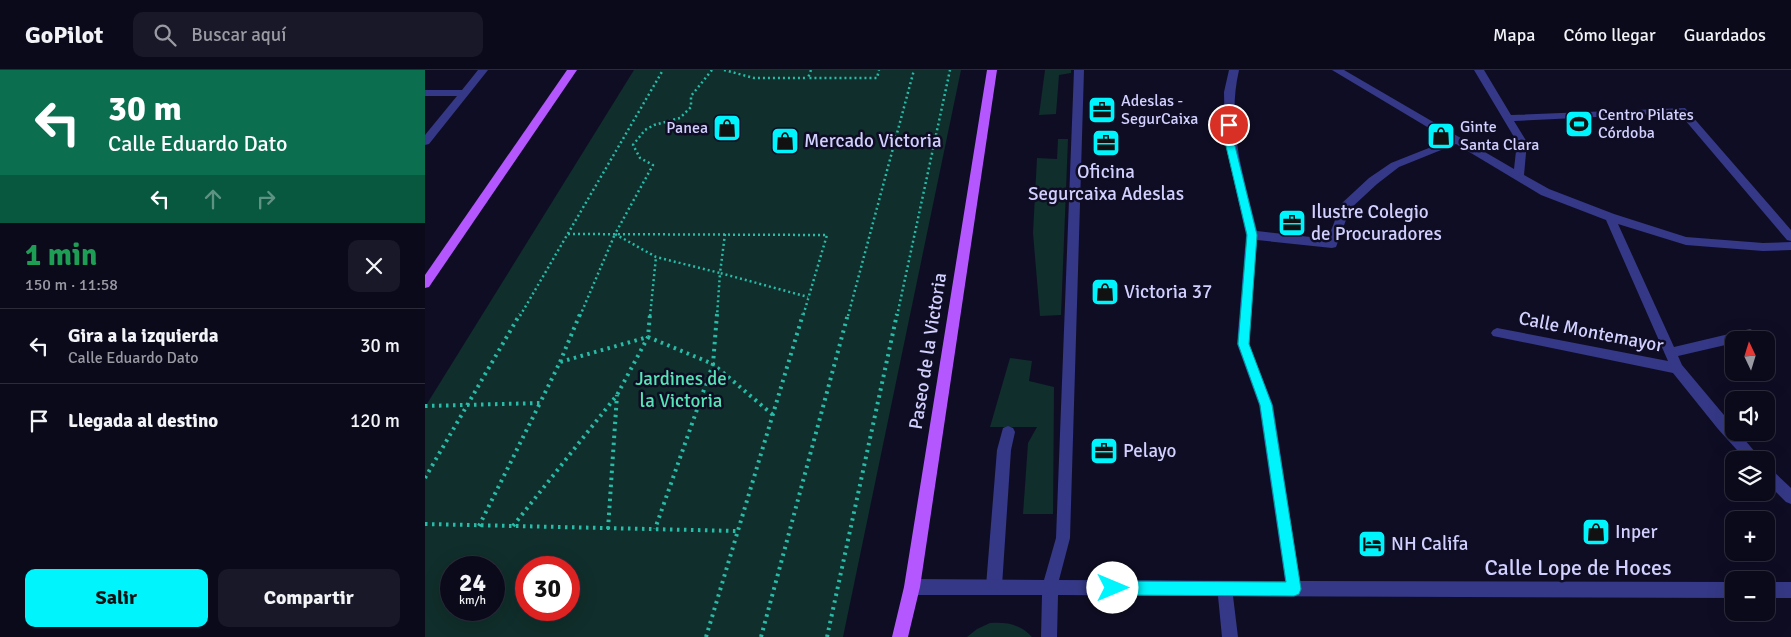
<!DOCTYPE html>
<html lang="es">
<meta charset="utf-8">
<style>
body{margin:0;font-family:Signika,sans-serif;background:#191828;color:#f1f3f6;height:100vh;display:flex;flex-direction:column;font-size:19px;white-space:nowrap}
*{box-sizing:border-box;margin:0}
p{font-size:16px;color:#9a9aa3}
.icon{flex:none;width:28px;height:28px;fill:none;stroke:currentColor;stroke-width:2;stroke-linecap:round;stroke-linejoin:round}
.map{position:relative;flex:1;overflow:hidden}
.drawer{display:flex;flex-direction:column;background:#0b0a1b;width:425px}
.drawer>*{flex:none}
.hud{background:#0b6e4f;color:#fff;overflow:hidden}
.needle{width:32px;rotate:356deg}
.fabs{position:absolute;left:1300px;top:261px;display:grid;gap:10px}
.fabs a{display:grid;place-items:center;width:50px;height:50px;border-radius:10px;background:#0b0a1b;box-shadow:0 5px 20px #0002,0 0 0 1px #2b2b3a;font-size:25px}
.speed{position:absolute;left:15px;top:486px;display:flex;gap:10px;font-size:25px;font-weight:700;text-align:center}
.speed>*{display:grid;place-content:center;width:65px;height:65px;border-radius:50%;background:#0b0a1b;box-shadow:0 5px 20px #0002,0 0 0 1px #2b2b3a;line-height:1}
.speed small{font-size:12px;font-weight:400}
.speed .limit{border:8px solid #d22;background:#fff;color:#111}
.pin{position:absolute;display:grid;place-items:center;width:42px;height:42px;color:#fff;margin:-21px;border:2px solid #fff;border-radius:50%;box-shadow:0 1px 5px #0007}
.me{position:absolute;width:55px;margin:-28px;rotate:90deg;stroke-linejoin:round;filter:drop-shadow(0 0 4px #0008)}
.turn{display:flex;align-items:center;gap:18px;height:105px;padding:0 25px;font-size:22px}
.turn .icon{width:65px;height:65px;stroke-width:2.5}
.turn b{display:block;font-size:35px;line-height:42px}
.lanes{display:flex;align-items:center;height:48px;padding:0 25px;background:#0003;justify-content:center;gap:25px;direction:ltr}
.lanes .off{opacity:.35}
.round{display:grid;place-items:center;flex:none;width:52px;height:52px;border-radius:10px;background:#191828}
.overview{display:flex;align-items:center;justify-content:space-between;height:85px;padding:0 25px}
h1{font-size:30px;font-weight:700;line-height:38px;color:#1e9e55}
.action{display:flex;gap:10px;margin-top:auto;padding:10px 25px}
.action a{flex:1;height:58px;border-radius:10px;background:#00f4fb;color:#111;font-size:20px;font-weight:700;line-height:58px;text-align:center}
.action a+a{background:#191828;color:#f1f3f6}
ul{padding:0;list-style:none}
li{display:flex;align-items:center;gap:15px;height:75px;padding:0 25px;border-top:1px solid #2b2b3a}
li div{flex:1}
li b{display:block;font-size:19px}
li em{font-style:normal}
header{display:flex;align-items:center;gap:30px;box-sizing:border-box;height:70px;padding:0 25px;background:#0b0a1b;border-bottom:1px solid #2b2b3a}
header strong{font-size:24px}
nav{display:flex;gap:28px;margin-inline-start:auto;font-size:18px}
.search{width:350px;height:45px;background:#191828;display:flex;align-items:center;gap:12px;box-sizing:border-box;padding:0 18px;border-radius:10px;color:#9a9aa3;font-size:19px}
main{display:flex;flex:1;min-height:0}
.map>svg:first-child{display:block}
.green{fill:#102e2b;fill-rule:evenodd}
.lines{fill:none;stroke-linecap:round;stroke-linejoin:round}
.path-far1{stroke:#28bba7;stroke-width:2.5;stroke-dasharray:2 3;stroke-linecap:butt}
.path{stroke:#28bba7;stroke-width:4;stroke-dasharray:2.5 4.5;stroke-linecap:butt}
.lane{fill:#353886;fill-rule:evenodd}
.street{fill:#353886;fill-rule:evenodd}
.primary{fill:#b457ff;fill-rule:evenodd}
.route{fill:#00f4fb;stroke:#009fa3}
.labels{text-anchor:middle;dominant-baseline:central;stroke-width:5;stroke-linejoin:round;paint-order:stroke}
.far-poi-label{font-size:16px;fill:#d2d0ff;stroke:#0f0d24;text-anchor:start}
.poi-label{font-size:19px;fill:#d2d0ff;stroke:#0f0d24;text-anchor:start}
.street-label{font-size:19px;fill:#d2d0ff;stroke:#0f0d24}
.park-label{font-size:19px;fill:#55e5b7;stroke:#0f0d24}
.near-street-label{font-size:22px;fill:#d2d0ff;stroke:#0f0d24}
</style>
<header>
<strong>GoPilot</strong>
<div class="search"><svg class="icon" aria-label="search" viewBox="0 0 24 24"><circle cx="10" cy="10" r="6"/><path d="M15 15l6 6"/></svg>Buscar aquí</div>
<nav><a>Mapa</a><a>Cómo llegar</a><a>Guardados</a></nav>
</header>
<main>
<section class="drawer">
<div class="hud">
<div class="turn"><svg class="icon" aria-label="left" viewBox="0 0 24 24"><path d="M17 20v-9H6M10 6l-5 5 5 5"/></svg><div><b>30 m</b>Calle Eduardo Dato</div></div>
<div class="lanes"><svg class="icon" aria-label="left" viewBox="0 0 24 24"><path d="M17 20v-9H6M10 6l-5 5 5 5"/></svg><svg class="icon off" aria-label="ahead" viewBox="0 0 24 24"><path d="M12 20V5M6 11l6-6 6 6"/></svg><svg class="icon off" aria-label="right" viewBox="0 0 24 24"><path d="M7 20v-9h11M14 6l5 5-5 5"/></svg></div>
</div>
<div class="overview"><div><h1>1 min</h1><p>150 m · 11:58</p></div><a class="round"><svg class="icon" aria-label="close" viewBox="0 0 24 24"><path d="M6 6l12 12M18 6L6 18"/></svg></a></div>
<ul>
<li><svg class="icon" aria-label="left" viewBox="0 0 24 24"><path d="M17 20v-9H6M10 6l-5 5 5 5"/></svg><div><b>Gira a la izquierda</b><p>Calle Eduardo Dato</p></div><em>30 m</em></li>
<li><svg class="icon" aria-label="arrive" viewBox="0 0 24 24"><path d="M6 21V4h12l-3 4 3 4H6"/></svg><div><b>Llegada al destino</b></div><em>120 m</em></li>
</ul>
<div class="action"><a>Salir</a><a>Compartir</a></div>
</section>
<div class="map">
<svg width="1366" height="567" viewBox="0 0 1366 567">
<rect width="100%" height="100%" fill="#0f0d24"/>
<!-- green -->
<g class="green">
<path d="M209,0H536L418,567H0V337ZM26,498H69V540H26ZM101,498H144V540H101Z"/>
<path d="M620,0H646V3L634,5L631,44L614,45Z"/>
<path d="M633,69H643L636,245L615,246L608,163L612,88L632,89Z"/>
<path d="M585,288L607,291L604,311L629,317L628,444H598L603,373L612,357H565Z"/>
<path d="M565,553C582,552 595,554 607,567H542L552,559Z"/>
</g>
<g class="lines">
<!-- path-far1 -->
<g class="path-far1">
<path d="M287,0L266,26V37L255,48L229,55L220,60L208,75L215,88L228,95L190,164L231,187L295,203L292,246"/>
<path d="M299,0L329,8H383"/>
<path d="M386,0L383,8H452L454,0"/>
<path d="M143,164L402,165L378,246"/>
<path d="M300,164L295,203L383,227"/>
<path d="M95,246L238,0"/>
<path d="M155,246L190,164"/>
<path d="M225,246L231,187"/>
<path d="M423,246L489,0"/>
<path d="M472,246L525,0"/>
</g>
<!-- path -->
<g class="path">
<path d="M292,244L288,294L348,345"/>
<path d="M135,292L155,244"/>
<path d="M0,336L115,333L135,292L223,267L288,294L230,459"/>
<path d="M0,408L95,244"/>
<path d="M0,454L313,461"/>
<path d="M54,456L115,333"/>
<path d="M88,456L192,325L223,267L225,244"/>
<path d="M183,459L192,325"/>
<path d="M281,567L378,244"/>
<path d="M336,567L423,244"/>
<path d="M402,567L472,244"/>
</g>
<!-- lane -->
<path class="lane" d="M583,356L588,358L590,362L586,380L577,516L574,521L569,524L564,521L561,516L572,380L578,358Z"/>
<!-- street -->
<g class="street">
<path d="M53,0H63L4,74L0,75V65L32,26H0V20H37Z"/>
<path d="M649,0H659L645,468L634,510L860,511L834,335L812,274L821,165L800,72L799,22L804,0H814C801,56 819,107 832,161L903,169L916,134L944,108L966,93L1024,70L907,0H919L1089,99L1092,72L1049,0H1059L1086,45L1260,38L1366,160V171L1362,170L1254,43L1089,51L1102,72L1099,105L1124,119L1189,144L1261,167L1338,173L1366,172V180L1338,181L1261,175L1193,154L1249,277L1325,259L1329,261L1331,264L1329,267L1309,270V273L1253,286L1257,295L1309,357V362H1313L1337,390H1321L1293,359L1248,303L1068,266L1066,263L1068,260L1072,258L1243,291L1181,150L1116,125L1031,74L974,97L952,114L925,139L911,177L907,178L832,170L824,274L848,335L875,511L1309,512V528L808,526L813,567H797L793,526L633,525L632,567H616L617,525H487L482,522L479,517L482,512L487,509L619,510L631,468Z"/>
<path d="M1341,397L1346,399L1366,418V434L1361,432L1341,412Z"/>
<rect x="1341" y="512" width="25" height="16"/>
</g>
<!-- primary -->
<g class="primary">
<path d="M142,0H152L4,217L0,218V205Z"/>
<path d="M562,0H572L495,517L483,567H467L479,517Z"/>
</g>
</g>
<!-- route -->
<path class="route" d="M804,52L809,55V72L832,165L824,274L847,335L876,519L874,524L869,526L688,525L683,523L681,518L683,513L688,511L861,512L835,335L813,274L822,165L800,72V55Z"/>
<!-- icons -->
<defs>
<symbol id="office-square" viewBox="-11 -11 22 22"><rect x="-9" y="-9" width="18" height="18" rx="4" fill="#00f4fb" stroke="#0f0d24"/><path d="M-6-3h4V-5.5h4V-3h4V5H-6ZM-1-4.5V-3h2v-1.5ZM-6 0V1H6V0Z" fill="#111"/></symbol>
<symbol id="stadium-square" viewBox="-11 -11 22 22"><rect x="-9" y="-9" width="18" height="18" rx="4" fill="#00f4fb" stroke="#0f0d24"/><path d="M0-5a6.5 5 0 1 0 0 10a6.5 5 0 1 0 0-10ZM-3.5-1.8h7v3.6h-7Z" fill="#111"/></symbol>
<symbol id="shop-square" viewBox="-11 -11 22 22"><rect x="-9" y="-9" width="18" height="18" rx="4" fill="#00f4fb" stroke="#0f0d24"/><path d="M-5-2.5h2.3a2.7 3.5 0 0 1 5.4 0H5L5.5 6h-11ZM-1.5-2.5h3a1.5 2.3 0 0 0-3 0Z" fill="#111"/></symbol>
<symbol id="hotel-square" viewBox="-11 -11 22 22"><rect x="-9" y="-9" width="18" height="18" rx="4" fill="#00f4fb" stroke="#0f0d24"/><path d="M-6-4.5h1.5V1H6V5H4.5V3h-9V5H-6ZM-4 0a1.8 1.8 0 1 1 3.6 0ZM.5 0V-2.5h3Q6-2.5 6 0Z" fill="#111"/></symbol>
</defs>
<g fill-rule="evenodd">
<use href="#office-square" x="661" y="24" width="32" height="32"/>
<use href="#stadium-square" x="1138" y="38" width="32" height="32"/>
<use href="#shop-square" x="286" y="42" width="32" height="32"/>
<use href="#shop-square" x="1000" y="50" width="32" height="32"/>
<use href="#shop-square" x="344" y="55" width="32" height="32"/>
<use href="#office-square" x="665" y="57" width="32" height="32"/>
<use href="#office-square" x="851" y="137" width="32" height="32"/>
<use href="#shop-square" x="664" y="206" width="32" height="32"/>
<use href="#office-square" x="663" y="365" width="32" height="32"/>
<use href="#shop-square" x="1155" y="446" width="32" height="32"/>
<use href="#hotel-square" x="931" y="458" width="32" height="32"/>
</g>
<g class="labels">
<!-- far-poi labels -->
<g class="far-poi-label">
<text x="696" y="31">Adeslas -<tspan x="696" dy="18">SegurCaixa</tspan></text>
<text x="1173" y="45">Centro Pilates<tspan x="1173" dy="18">Córdoba</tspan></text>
<text x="1035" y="57">Ginte<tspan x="1035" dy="18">Santa Clara</tspan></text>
<text x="283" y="58" text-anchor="end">Panea</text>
</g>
<!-- poi labels -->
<g class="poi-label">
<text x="379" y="71">Mercado Victoria</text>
<text x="681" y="102" text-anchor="middle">Oficina<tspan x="681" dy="22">Segurcaixa Adeslas</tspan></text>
<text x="886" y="142">Ilustre Colegio<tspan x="886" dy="22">de Procuradores</tspan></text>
<text x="699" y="222">Victoria 37</text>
<text x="698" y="381">Pelayo</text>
<text x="1190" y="462">Inper</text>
<text x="966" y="474">NH Califa</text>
</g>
<!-- street labels -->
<g class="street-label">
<text transform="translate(1166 262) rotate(11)">Calle Montemayor</text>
<text transform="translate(503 281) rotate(-81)">Paseo de la Victoria</text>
</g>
<!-- park labels -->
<g class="park-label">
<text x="256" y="309">Jardines de<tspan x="256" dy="22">la Victoria</tspan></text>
</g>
<!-- near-street labels -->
<g class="near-street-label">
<text x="1153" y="497">Calle Lope de Hoces</text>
</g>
</g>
</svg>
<div class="fabs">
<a><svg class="needle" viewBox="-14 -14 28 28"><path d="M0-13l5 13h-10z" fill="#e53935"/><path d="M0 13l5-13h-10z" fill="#9a9aa3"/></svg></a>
<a><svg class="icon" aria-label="sound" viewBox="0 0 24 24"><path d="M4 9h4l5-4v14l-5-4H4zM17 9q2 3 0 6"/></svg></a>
<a><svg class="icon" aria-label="layers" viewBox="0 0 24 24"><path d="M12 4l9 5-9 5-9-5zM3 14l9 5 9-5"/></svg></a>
<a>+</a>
<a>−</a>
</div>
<div class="speed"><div>24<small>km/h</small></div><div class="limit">30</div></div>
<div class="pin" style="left:804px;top:55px;background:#d93025"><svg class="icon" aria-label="arrive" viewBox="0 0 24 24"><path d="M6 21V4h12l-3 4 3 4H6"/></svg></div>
<svg class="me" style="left:688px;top:518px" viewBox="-20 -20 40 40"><circle r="19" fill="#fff"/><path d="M0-13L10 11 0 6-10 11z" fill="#00f4fb"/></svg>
</div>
</main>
